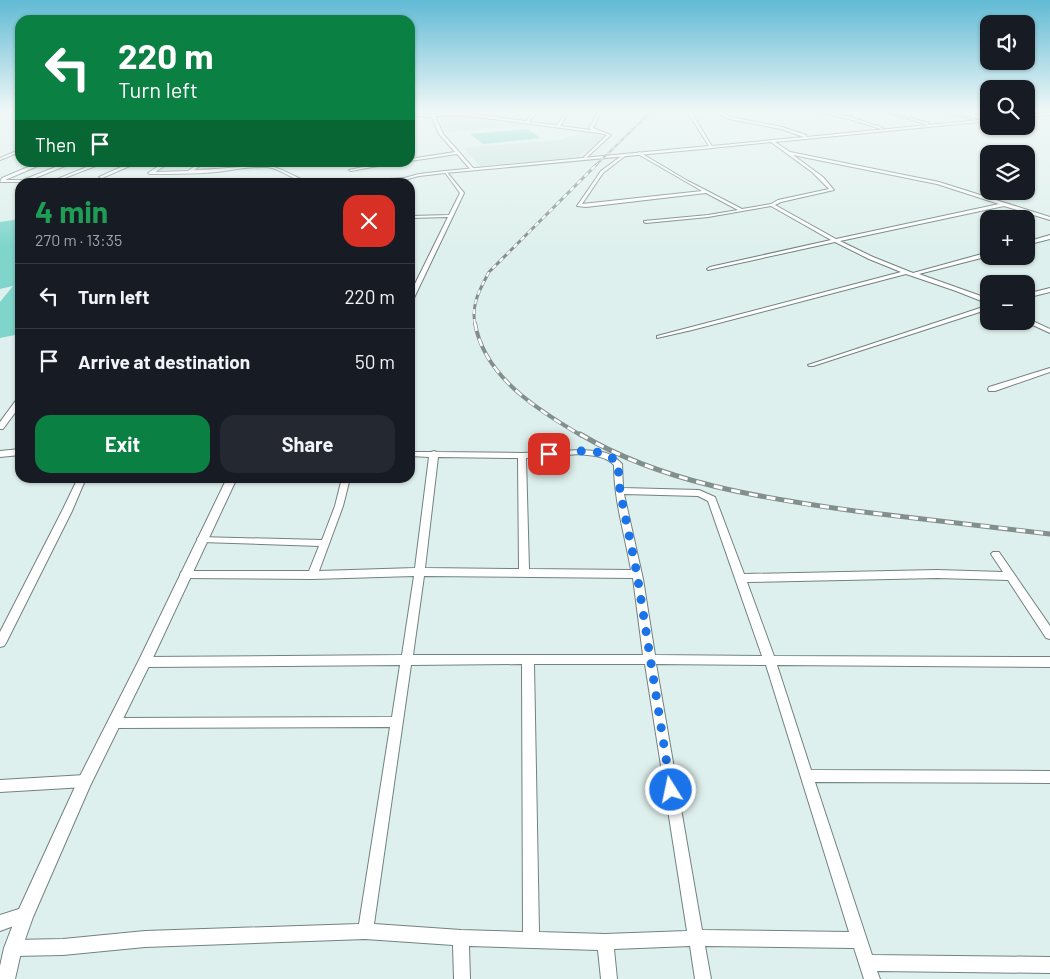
<!DOCTYPE html>
<meta charset="utf-8">
<style>
body{margin:0;font-family:Barlow,sans-serif;background:#242831;color:#f1f3f6;height:100vh;display:flex;flex-direction:column;font-size:19px;white-space:nowrap}
*{box-sizing:border-box;margin:0}
p{font-size:16px;color:#9ea1a6}
.icon{flex:none;width:28px;height:28px;fill:none;stroke:currentColor;stroke-width:2;stroke-linecap:round;stroke-linejoin:round}
.map{position:relative;flex:1;overflow:hidden}
.side{position:absolute;left:15px;top:178px;width:400px;height:305px;display:flex;flex-direction:column;background:#171b24;border-radius:15px;box-shadow:0 1px 4px #0004}
.side>*{flex:none}
.guide{position:absolute;left:15px;top:15px;width:400px;height:152px;border-radius:15px;box-shadow:0 1px 4px #0004;background:#0b8043;color:#fff;overflow:hidden}
.controls{position:absolute;left:980px;top:15px;display:grid;gap:10px}
.controls a{display:grid;place-items:center;width:55px;height:55px;border-radius:10px;background:#171b24;box-shadow:0 1px 4px #0004;font-size:25px}
.pin{position:absolute;display:grid;place-items:center;width:42px;height:42px;color:#fff;margin:-21px;border-radius:10px;box-shadow:0 2px 8px #0006}
.me{position:absolute;width:55px;margin:-28px;rotate:350deg;stroke-linejoin:round;filter:drop-shadow(0 0 4px #0008)}
.turn{display:flex;align-items:center;gap:18px;height:105px;padding:0 20px;font-size:22px}
.turn .icon{width:65px;height:65px;stroke-width:2.5}
.turn b{display:block;font-size:35px;line-height:42px}
.then{display:flex;align-items:center;height:48px;padding:0 20px;background:#0003;gap:10px;font-size:19px}
.round{display:grid;place-items:center;flex:none;width:52px;height:52px;border-radius:15px;background:#242831}
.summary{display:flex;align-items:center;justify-content:space-between;height:85px;padding:0 20px}
h1{font-size:30px;font-weight:700;line-height:38px;color:#1e9e55}
.action{display:flex;gap:10px;margin-top:auto;padding:10px 20px}
.action a{flex:1;height:58px;border-radius:15px;background:#0b8043;color:#fff;font-size:20px;font-weight:700;line-height:58px;text-align:center}
.action a+a{background:#242831;color:#f1f3f6}
ul{padding:0;list-style:none}
li{display:flex;align-items:center;gap:15px;height:65px;padding:0 20px;border-top:1px solid #363941}
li div{flex:1}
li b{display:block;font-size:19px}
li em{font-style:normal}
.map>svg:first-child{display:block}
.built{fill:#c9e3df}
.green{fill:#80d5cb}
.lines{fill:none;stroke-linecap:round;stroke-linejoin:round}
.minor-casing{stroke:#72827f;stroke-width:2}
.tertiary-casing{stroke:#72827f;stroke-width:2}
.minor{fill:#fff;fill-rule:evenodd}
.tertiary{fill:#fff;fill-rule:evenodd}
.rail-far3-casing{stroke:#838f8d;stroke-width:2}
.rail-far2-casing{stroke:#838f8d;stroke-width:3}
.rail-far1-casing{stroke:#838f8d;stroke-width:4}
.rail-casing{stroke:#838f8d;stroke-width:5}
.rail-far3{stroke:#fff;stroke-width:1;stroke-dasharray:4;stroke-linecap:butt}
.rail-far2{stroke:#fff;stroke-width:2;stroke-dasharray:5;stroke-linecap:butt}
.rail-far1{stroke:#fff;stroke-width:2.5;stroke-dasharray:8;stroke-linecap:butt}
.rail{stroke:#fff;stroke-width:3;stroke-dasharray:9;stroke-linecap:butt}
.route{stroke:#1a73e8;stroke-width:9;stroke-dasharray:0 16.2}
</style>
<div class="map">
<svg width="1050" height="979" viewBox="0 0 1050 979">
<rect width="100%" height="100%" fill="#def0ed"/>
<!-- built -->
<g class="built">
<path d="M438,115H466L538,125L445,132Z"/>
<path d="M583,132L605,136L578,157L480,166L463,148L560,140Z"/>
</g>
<!-- green -->
<g class="green">
<path d="M527,129L541,138L483,144L470,134Z"/>
<path d="M20,219V334L0,338V302L13,286L0,289V222Z"/>
</g>
<g class="lines">
<defs>
<g id="minor">
<path d="M429,110H432L434,114L463,113L526,121L536,110H538L529,122L557,125L568,110H570L560,126L592,130L589,128L600,110H602L593,128L611,135L585,159L584,157L607,135L599,133L463,115L435,116L443,134L474,169L471,170L457,154L410,161V159L455,152L439,134L432,117L410,116V114L430,115Z"/>
<path d="M714,110H718L731,117L782,127L806,135V137L928,125L879,110L929,123L928,125L989,119V121L775,142L790,152L939,182L1050,217V220L1004,206L840,241L873,257L913,273L989,252V256L919,274L981,296L989,300V304L956,291L906,274L692,330L657,338V336L901,272L869,259L835,242L708,270L707,269L710,267L831,240L771,206L708,217L646,223L644,222V221L708,215L738,210L706,193L586,207L577,206L601,171L624,154L625,156L603,173L582,204L702,191L638,154L639,152L688,181L742,209L771,204L778,200L829,189L812,172L771,142L711,148L712,146L804,137L781,129L729,119ZM793,155L937,184L999,204L836,239L775,205L781,202L834,190L823,177Z"/>
<path d="M809,110H814L851,117L883,128L881,129L849,119Z"/>
<path d="M938,110H942L976,119L974,120Z"/>
<path d="M1050,113V115L1026,117V115Z"/>
<path d="M19,150H20V152L0,160V158Z"/>
<path d="M40,162H47L5,180H23L68,162H75L25,182H0L2,178Z"/>
<path d="M99,162H106L54,182H50Z"/>
<path d="M132,162H139L102,178L99,177Z"/>
<path d="M165,162H171L155,172L188,171L201,162H206L194,170C215,170 236,167 257,166C263,165 267,162 273,162L268,165L282,170L307,182H302C291,178 279,168 267,167C250,166 233,170 216,172C195,174 172,174 150,174L148,173Z"/>
<path d="M387,162H399L351,171L349,170Z"/>
<path d="M444,171H446L464,193L413,300L410,302V294L448,217L410,218V216L449,215L460,193Z"/>
<path d="M404,178L405,180L355,182L357,181Z"/>
<path d="M170,181H250L252,182H168Z"/>
<path d="M1050,235V239L1026,245V242Z"/>
<path d="M1050,288V292L1026,298V294Z"/>
<path d="M989,305V309L813,366H809L808,365Z"/>
<path d="M1026,318L1050,329V333L1024,321H1026Z"/>
<path d="M1050,368V372L995,391H989L988,389L989,387Z"/>
<path d="M17,399H20V406L3,429H0V422Z"/>
<path d="M580,450C597,451 610,450 622,464L623,488L699,490L715,497L744,574L937,570L1003,572L991,554L993,552H999L1050,626V639L1046,638L1008,580L937,578L747,582L774,656L1050,657V667L777,665L811,770L1050,771V783L815,782L872,955L1050,957V973L877,971L880,979H864L854,948L705,946L711,979H695L690,946L614,949L617,979H601L598,950L469,946L470,979H454L453,945L365,939L145,947L63,955L13,956L8,953L5,948L8,943L13,940L63,939L145,931L359,924L390,727L114,728L110,727L108,723L110,719L114,718L392,717L400,665L145,667L141,665L139,662L141,659L145,657L402,655L414,576L313,579L181,578L180,575L181,572L185,571H309L319,546L202,542L199,541L197,539L199,537L322,540L335,506L342,478H350L343,506L319,571L415,568L429,457L410,456V452H431L434,451L437,452L522,453ZM580,454C593,456 604,455 614,465C614,501 625,535 631,570L529,569L526,458ZM438,457L518,458L519,569L425,568ZM624,494L698,496L708,501L762,656L655,655L643,579ZM424,576L633,578L643,655H413ZM522,664L523,932L461,930L374,924L411,665ZM534,664H645L687,931L605,934L539,932ZM656,664L766,665L849,932L702,930Z"/>
<path d="M78,478H86L72,511L6,643L4,646L0,647V632L62,511Z"/>
<path d="M85,775L90,777L92,781L90,785L85,787L0,792V780Z"/>
<path d="M25,907L30,910L33,915L30,920L0,931V915Z"/>
</g>
<g id="tertiary">
<path d="M686,110H690L713,148L445,173L419,176L396,182H390L419,174L445,171L709,146Z"/>
<path d="M20,449V455L0,457V451Z"/>
<path d="M227,478H237L151,662L90,786L33,917L22,948L15,979H0V966L4,948L19,909L80,776L139,660Z"/>
</g>
</defs>
<!-- minor casing -->
<use href="#minor" class="minor-casing"/>
<!-- tertiary casing -->
<use href="#tertiary" class="tertiary-casing"/>
<!-- minor -->
<use href="#minor" class="minor"/>
<!-- tertiary -->
<use href="#tertiary" class="tertiary"/>
<defs>
<path id="rail-far3" d="M595,166L653,110"/>
<path id="rail-far2" d="M475,324C471,304 480,289 489,272L597,164"/>
<path id="rail-far1" d="M475,323C484,377 538,410 582,436"/>
<path id="rail" d="M580,434C662,483 762,498 855,511C920,519 985,526 1050,534"/>
</defs>
<!-- rail-far3 casing -->
<use href="#rail-far3" class="rail-far3-casing"/>
<!-- rail-far2 casing -->
<use href="#rail-far2" class="rail-far2-casing"/>
<!-- rail-far1 casing -->
<use href="#rail-far1" class="rail-far1-casing"/>
<!-- rail casing -->
<use href="#rail" class="rail-casing"/>
<!-- rail-far3 -->
<use href="#rail-far3" class="rail-far3"/>
<!-- rail-far2 -->
<use href="#rail-far2" class="rail-far2"/>
<!-- rail-far1 -->
<use href="#rail-far1" class="rail-far1"/>
<!-- rail -->
<use href="#rail" class="rail"/>
</g>
<!-- sky -->
<linearGradient id="sky" x2="0" y2="1"><stop stop-color="#61bad4"/><stop offset="0.45" stop-color="#f0f8f7"/><stop offset="1" stop-color="#f0f8f7" stop-opacity="0"/></linearGradient>
<rect width="1050" height="247" fill="url(#sky)"/>
<g class="lines">
<!-- route -->
<path class="route" d="M549,454C569,452 605,445 618,464L620,491L637,574L671,790"/>
</g>
</svg>
<div class="controls">
<a><svg class="icon" aria-label="sound" viewBox="0 0 24 24"><path d="M4 9h4l5-4v14l-5-4H4zM17 9q2 3 0 6"/></svg></a>
<a><svg class="icon" aria-label="search" viewBox="0 0 24 24"><circle cx="10" cy="10" r="6"/><path d="M15 15l6 6"/></svg></a>
<a><svg class="icon" aria-label="layers" viewBox="0 0 24 24"><path d="M12 4l9 5-9 5-9-5zM3 14l9 5 9-5"/></svg></a>
<a>+</a>
<a>−</a>
</div>
<div class="pin" style="left:549px;top:454px;background:#d93025"><svg class="icon" aria-label="arrive" viewBox="0 0 24 24"><path d="M6 21V4h12l-3 4 3 4H6"/></svg></div>
<svg class="me" style="left:671px;top:790px" viewBox="-20 -20 40 40"><circle r="17" fill="#1a73e8" stroke="#fff" stroke-width="3"/><path d="M0-11L8 9 0 5-8 9z" fill="#fff"/></svg>
<div class="guide">
<div class="turn"><svg class="icon" aria-label="left" viewBox="0 0 24 24"><path d="M17 20v-9H6M10 6l-5 5 5 5"/></svg><div><b>220 m</b>Turn left</div></div>
<div class="then">Then<svg class="icon" aria-label="arrive" viewBox="0 0 24 24"><path d="M6 21V4h12l-3 4 3 4H6"/></svg></div>
</div>
<section class="side">
<div class="summary"><div><h1>4 min</h1><p>270 m · 13:35</p></div><a class="round" style="background:#d93025;color:#fff"><svg class="icon" aria-label="close" viewBox="0 0 24 24"><path d="M6 6l12 12M18 6L6 18"/></svg></a></div>
<ul>
<li><svg class="icon" aria-label="left" viewBox="0 0 24 24"><path d="M17 20v-9H6M10 6l-5 5 5 5"/></svg><div><b>Turn left</b></div><em>220 m</em></li>
<li><svg class="icon" aria-label="arrive" viewBox="0 0 24 24"><path d="M6 21V4h12l-3 4 3 4H6"/></svg><div><b>Arrive at destination</b></div><em>50 m</em></li>
</ul>
<div class="action"><a>Exit</a><a>Share</a></div>
</section>
</div>
